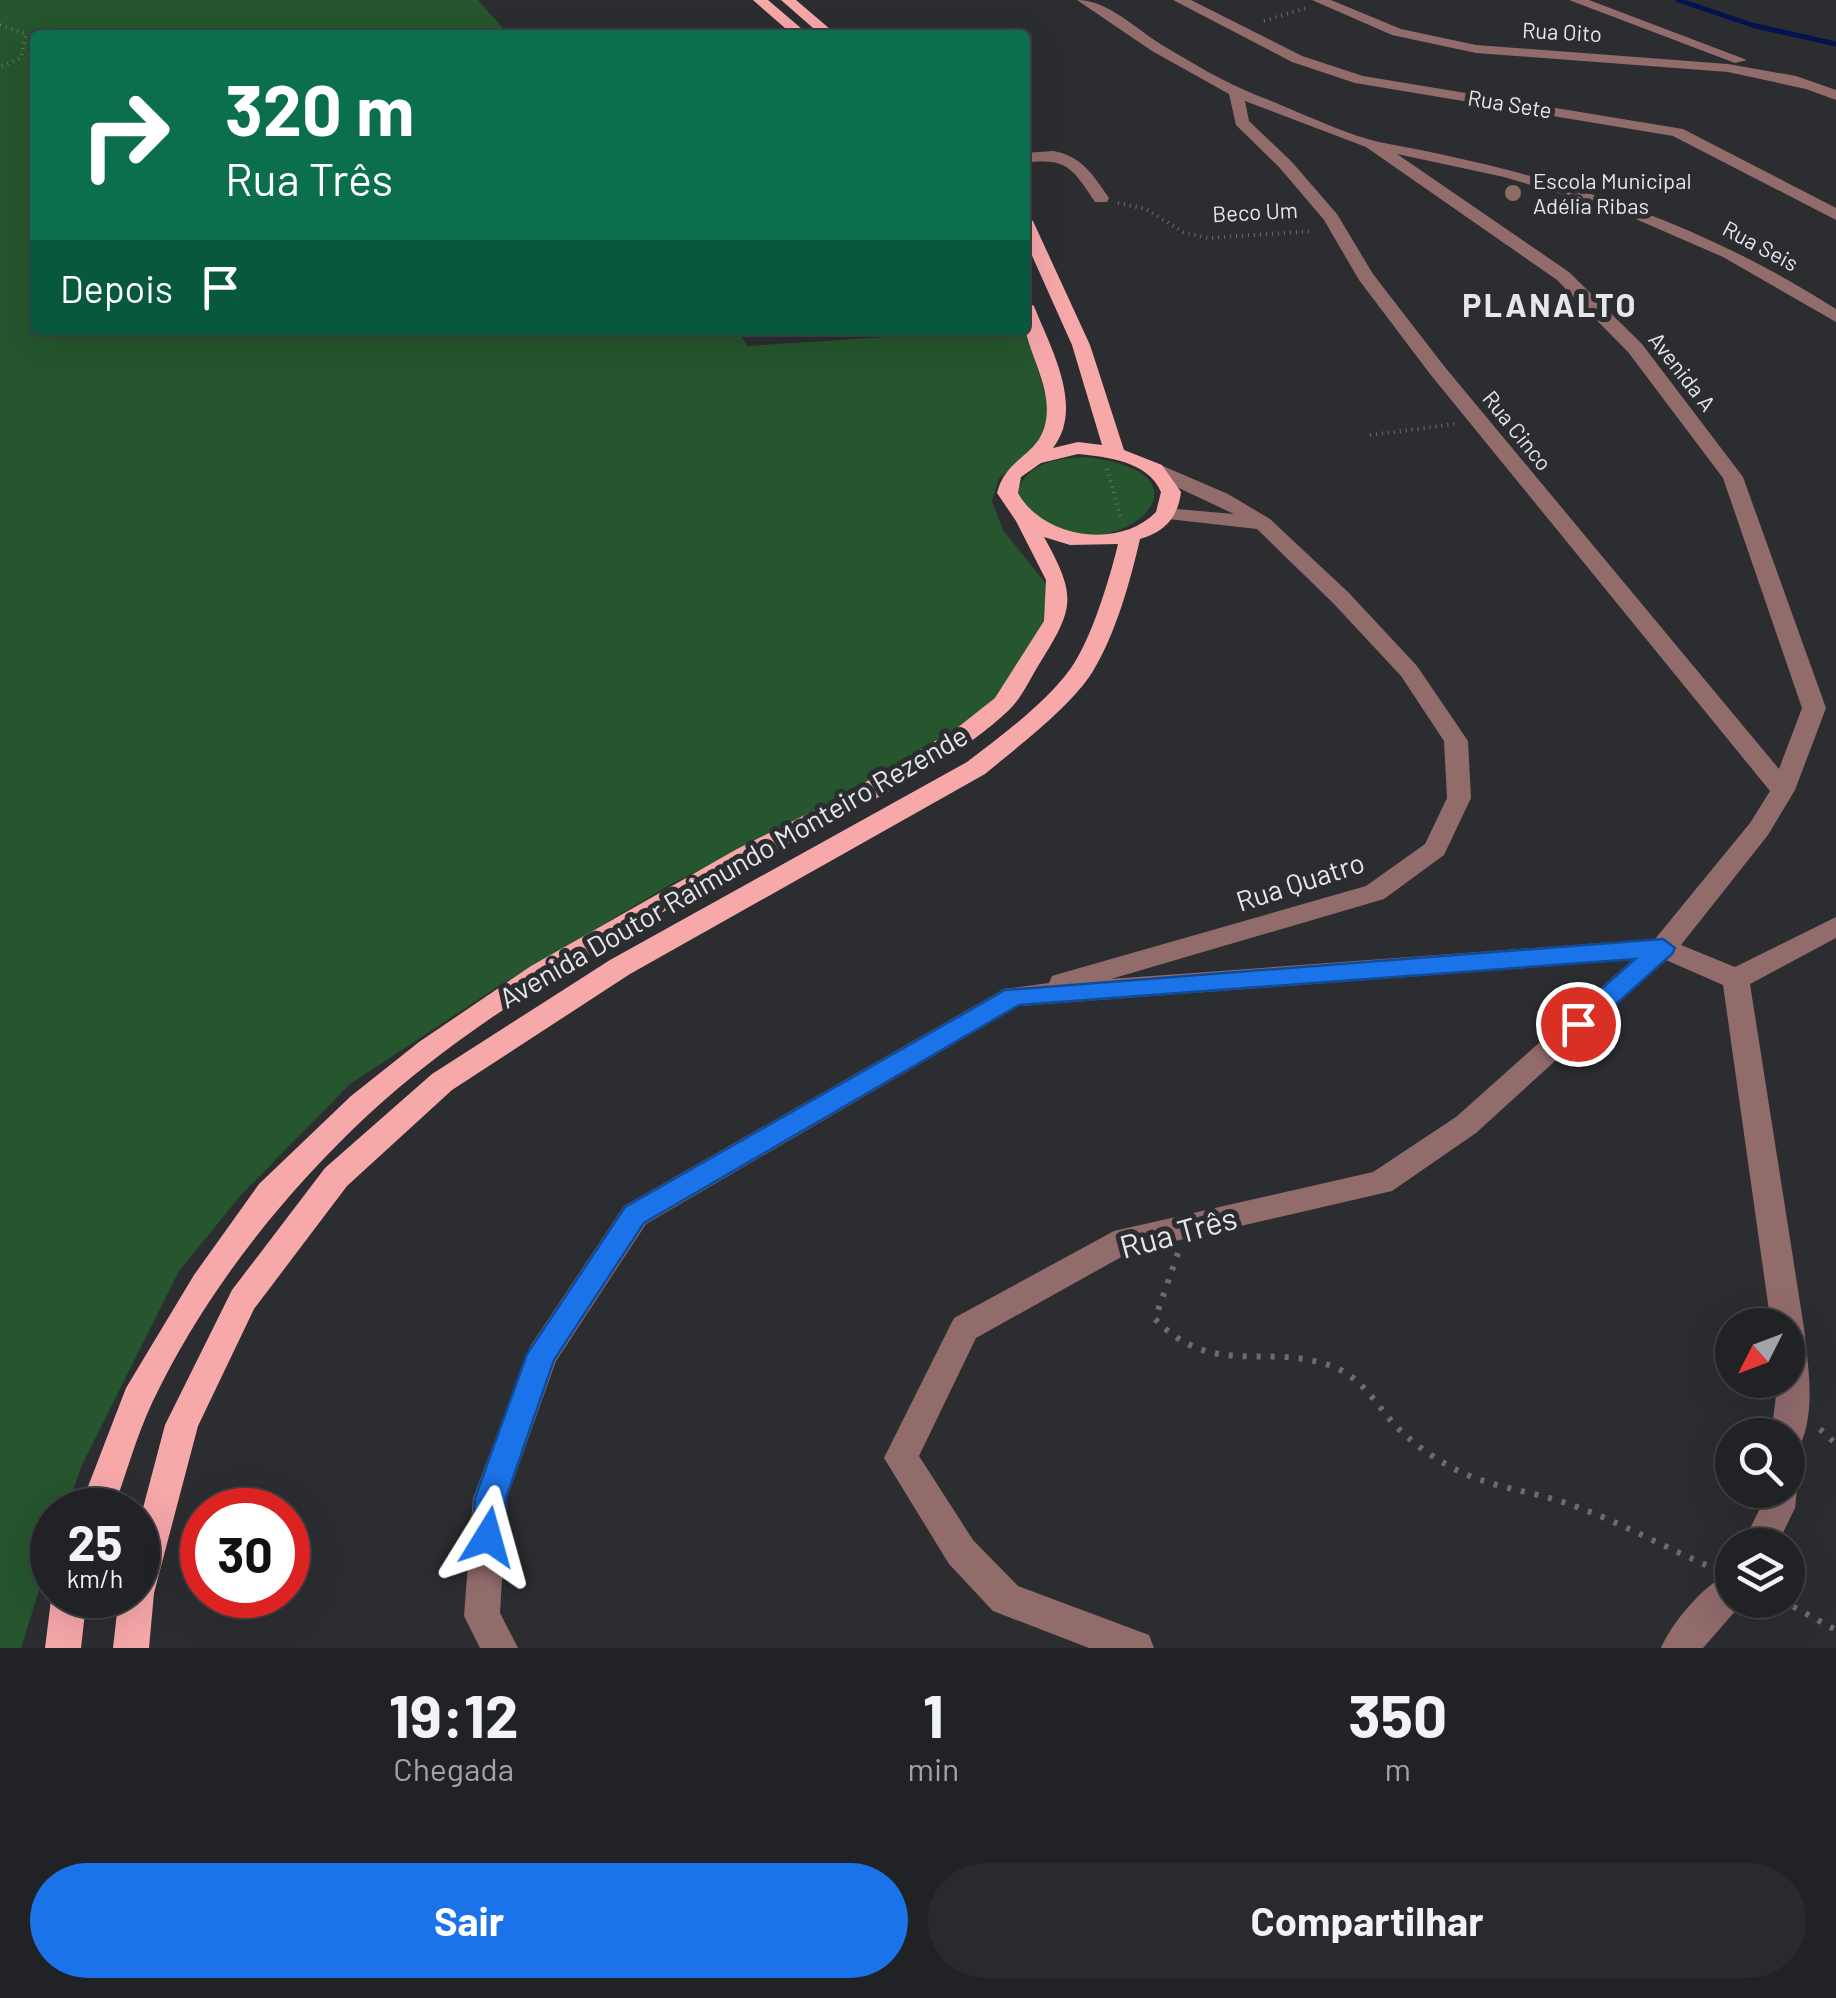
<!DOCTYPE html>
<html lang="pt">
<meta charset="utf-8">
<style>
body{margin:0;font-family:Barlow,sans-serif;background:#282a2d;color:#f1f3f6;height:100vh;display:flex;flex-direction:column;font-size:38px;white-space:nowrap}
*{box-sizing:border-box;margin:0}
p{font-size:32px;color:#a2a4a7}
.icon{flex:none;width:55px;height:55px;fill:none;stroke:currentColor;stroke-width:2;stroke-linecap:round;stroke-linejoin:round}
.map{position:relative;height:1648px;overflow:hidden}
.details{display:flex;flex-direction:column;background:#202225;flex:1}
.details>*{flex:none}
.banner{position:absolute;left:30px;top:30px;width:1000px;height:305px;border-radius:10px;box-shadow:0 10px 40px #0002,0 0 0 2px #3d3f42;background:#0b6e4f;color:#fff;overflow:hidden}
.needle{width:65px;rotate:228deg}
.controls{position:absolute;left:1715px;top:1308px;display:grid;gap:20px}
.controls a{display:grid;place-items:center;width:90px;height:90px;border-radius:50%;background:#202225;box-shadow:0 10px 40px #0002,0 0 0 2px #3d3f42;font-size:50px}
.speed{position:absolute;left:30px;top:1488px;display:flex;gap:20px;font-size:50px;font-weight:700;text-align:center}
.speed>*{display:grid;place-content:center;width:130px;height:130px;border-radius:50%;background:#202225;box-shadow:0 10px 40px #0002,0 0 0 2px #3d3f42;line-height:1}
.speed small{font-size:25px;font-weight:400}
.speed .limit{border:15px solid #d22;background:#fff;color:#111}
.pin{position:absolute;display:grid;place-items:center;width:85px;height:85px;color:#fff;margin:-42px;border:5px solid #fff;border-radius:50%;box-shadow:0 2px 10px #0007}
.me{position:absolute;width:110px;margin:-55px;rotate:8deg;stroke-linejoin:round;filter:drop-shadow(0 0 8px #0008)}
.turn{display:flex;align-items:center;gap:35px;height:210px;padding:0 30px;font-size:45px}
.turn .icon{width:130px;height:130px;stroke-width:2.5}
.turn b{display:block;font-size:70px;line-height:85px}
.then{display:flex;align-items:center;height:95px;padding:0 30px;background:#0003;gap:20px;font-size:38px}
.eta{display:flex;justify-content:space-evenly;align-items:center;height:170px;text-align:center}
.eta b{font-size:60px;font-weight:700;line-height:70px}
.action{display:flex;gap:20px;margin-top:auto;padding:20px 30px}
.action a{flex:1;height:115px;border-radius:60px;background:#1a73e8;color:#fff;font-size:40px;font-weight:700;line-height:115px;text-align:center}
.action a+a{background:#282a2d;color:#f1f3f6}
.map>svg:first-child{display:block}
.green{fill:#25562d}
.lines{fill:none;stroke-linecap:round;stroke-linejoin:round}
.stream{stroke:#03134e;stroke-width:5}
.path-far1{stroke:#6a6c6f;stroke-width:4;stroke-dasharray:1 5;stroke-linecap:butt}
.path{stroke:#6a6c6f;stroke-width:6;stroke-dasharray:4 10;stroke-linecap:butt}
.minor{fill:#926b6b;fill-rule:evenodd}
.major{fill:#f7a8a9;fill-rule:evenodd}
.route{fill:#1a73e8;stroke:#114b97;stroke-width:2.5}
.education-dot{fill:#8d6e63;stroke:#2b2d31;stroke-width:4}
.labels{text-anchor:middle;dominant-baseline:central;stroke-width:10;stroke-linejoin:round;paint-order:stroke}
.far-street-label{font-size:22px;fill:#e6e7ea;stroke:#2b2d31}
.far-poi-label{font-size:22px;fill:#e6e7ea;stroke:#2b2d31;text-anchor:start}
.street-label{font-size:28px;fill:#e6e7ea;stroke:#2b2d31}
.far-district-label{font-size:32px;font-weight:bold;letter-spacing:2.5px;fill:#e6e7ea;stroke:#2b2d31}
.near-street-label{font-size:32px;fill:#e6e7ea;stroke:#2b2d31}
</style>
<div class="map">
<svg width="1836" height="1648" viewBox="0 0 1836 1648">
<rect width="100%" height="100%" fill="#2b2d31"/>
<!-- green -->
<g class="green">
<path d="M0,0H478L509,35H35V330H736L748,346L1025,328L1052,417L1044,435L1025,457L999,478L992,501L1003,530L1046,584L1049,617L1004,691L977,715L839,801L673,883L502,984L350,1084L241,1195L179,1271L82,1465L66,1510H52V1549L21,1648H0Z"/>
<path d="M1084,457C1250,474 1078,600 1017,493C1027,462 1056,459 1084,457Z"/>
</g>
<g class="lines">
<!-- stream -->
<path class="stream" d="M1678,0L1752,25L1836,44"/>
<!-- path-far1 -->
<g class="path-far1">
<path d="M1264,21L1306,8"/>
<path d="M0,25L26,34L21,58L0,67"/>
<path d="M1118,203L1146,209L1183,232L1208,238L1314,231"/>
<path d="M1370,435L1456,424"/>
<path d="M1107,469L1122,521"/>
</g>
<!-- path -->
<g class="path">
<path d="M1178,1253L1155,1319C1214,1380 1266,1341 1334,1367C1362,1378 1375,1403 1394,1424C1410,1441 1429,1455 1449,1466C1486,1487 1527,1490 1566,1503C1616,1520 1664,1547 1713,1568"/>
<path d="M1820,1429L1836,1444"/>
<path d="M1781,1600L1836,1630"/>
</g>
<!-- minor -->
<g class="minor">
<path d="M1077,0C1108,0 1136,29 1162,45C1192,63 1224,82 1256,95C1291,108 1350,137 1384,143C1550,174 1692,217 1836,309V322L1723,257L1615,210L1504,177L1397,154L1569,272L1642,344L1743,477L1826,708L1795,790L1768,835L1681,945L1735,967L1836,917V938L1750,984L1804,1328C1808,1366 1816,1410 1800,1446L1788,1450V1435H1771L1778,1380H1788V1325H1771L1723,985L1666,960L1476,1133L1392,1191L1132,1251L976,1338L919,1456L973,1540L1018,1586L1149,1635L1154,1648H1089L993,1611L949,1564L884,1458L954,1318L1114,1231L1373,1172L1456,1117L1632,960L1019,1006L646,1224L556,1361L507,1498L500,1613L518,1648H480L464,1616L473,1498L531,1345L624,1206L1004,989L1049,983L1052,976L1062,973L1366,886L1425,844L1447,798L1444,741L1401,676L1333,603L1257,529L1159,518L1156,514L1166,508L1234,514L1149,474V466H1163L1228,494L1270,519L1349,593L1417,666L1468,741L1471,798L1444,855L1384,899L1111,979L1655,939L1750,823L1770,791L1430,374L1359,280L1324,220L1279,167L1236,125L1229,94L1152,51ZM1245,101L1366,147L1557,280L1628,352L1723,478L1802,708L1779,769L1444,366L1373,274L1337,214L1291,161L1249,121Z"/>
<path d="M1173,0H1191L1302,56L1363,76L1683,129L1836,208V220L1673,136L1355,83L1292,62Z"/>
<path d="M1312,0H1331L1401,29L1476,45L1728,64L1796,76L1836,90V100L1806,89L1728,72L1476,53L1392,35Z"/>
<path d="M1569,0H1589L1747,60L1735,63Z"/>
<path d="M1053,151C1082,156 1093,175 1109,198L1107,202H1095C1073,169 1067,157 1025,163V153Z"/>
<path d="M1788,1477L1797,1490L1795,1508L1777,1545H1742L1761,1506L1763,1490H1788Z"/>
<path d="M1732,1572V1600H1745L1703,1648H1661C1672,1622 1706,1582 1732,1572Z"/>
</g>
<!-- major -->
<g class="major">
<path d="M753,0H768L809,35H793Z"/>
<path d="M781,0H796L837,35H821Z"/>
<path d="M1025,216L1033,221L1090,345L1124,450L1162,465L1181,492C1178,517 1165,532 1140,539C1130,582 1116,633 1093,671C1072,706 1016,748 985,774L630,974L452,1090L347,1186L254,1309L198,1426L154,1593L149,1648H113L119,1595H138V1527L165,1425L232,1290L325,1168L432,1074L610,960L967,762C1002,735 1045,704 1071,668C1091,640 1110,578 1118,544L1070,545L1044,537C1078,598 1074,608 1038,666C1029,681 1021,699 1008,711C943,772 834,818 755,861C627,931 476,1015 369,1114C281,1196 204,1294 152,1403C136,1437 126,1475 113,1510H79L126,1388L194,1275L259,1184L351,1096L419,1042L531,966L737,849L837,799L957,728L995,698L1044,621L1046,580L1016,521L997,493C1006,457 1037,457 1045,425C1053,392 1033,363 1026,332C1023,323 1025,311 1025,301L1034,306C1050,347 1085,407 1053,448L1078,442L1102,445L1072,345L1025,240ZM1078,454C1107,457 1148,461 1161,492L1156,512C1119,550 1043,538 1018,493L1021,477L1041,463Z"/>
<path d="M52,1592L87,1595L81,1648H45Z"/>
</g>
</g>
<!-- route -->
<path class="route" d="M1663,939L1675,948L1672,954L1587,1030H1570L1566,1024L1570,1017L1635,959L1019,1005L644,1223L554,1360L506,1498L503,1537L499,1548L488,1552L476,1548L472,1537L475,1498L527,1354L625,1207L1005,990Z"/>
<!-- markers -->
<circle class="education-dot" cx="1513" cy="193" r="10"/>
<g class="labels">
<!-- far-street labels -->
<g class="far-street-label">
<text transform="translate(1562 31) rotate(3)">Rua Oito</text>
<text transform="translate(1510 103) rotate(9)">Rua Sete</text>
<text transform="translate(1255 211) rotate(-3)">Beco Um</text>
<text transform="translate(1761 245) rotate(28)">Rua Seis</text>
<text transform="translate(1683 371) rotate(52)">Avenida A</text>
<text transform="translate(1518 430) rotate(51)">Rua Cinco</text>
</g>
<!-- far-poi labels -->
<g class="far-poi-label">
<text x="1533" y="180">Escola Municipal<tspan x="1533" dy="25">Adélia Ribas</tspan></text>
</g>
<!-- street labels -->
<g class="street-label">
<text transform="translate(733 866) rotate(-30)">Avenida Doutor Raimundo Monteiro Rezende</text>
<text transform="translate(1300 881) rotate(-18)">Rua Quatro</text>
</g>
<!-- far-district labels -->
<g class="far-district-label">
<text x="1550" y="304">PLANALTO</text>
</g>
<!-- near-street labels -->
<g class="near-street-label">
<text transform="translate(1178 1231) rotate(-15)">Rua Três</text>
</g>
</g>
</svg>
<div class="controls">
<a><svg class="needle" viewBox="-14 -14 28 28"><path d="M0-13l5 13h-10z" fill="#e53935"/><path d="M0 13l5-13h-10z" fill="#a2a4a7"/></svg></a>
<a><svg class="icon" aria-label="search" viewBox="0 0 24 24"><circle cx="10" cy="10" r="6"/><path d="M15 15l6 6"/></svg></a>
<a><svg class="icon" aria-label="layers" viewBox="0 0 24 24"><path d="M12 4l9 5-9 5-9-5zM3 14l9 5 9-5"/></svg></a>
</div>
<div class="speed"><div>25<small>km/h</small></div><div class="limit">30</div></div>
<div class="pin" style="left:1578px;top:1024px;background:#d93025"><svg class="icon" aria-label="arrive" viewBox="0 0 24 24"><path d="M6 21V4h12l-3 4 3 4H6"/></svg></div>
<svg class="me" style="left:488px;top:1537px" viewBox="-20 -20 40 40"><path d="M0-17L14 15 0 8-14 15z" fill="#1a73e8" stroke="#fff" stroke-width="4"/></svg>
<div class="banner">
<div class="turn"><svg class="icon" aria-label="right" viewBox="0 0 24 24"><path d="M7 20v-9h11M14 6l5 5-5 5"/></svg><div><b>320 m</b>Rua Três</div></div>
<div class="then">Depois<svg class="icon" aria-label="arrive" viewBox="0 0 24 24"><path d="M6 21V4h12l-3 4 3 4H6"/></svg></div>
</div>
</div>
<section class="details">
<div class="eta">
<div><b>19:12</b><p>Chegada</p></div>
<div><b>1</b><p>min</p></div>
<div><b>350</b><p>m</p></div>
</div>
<div class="action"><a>Sair</a><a>Compartilhar</a></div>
</section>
